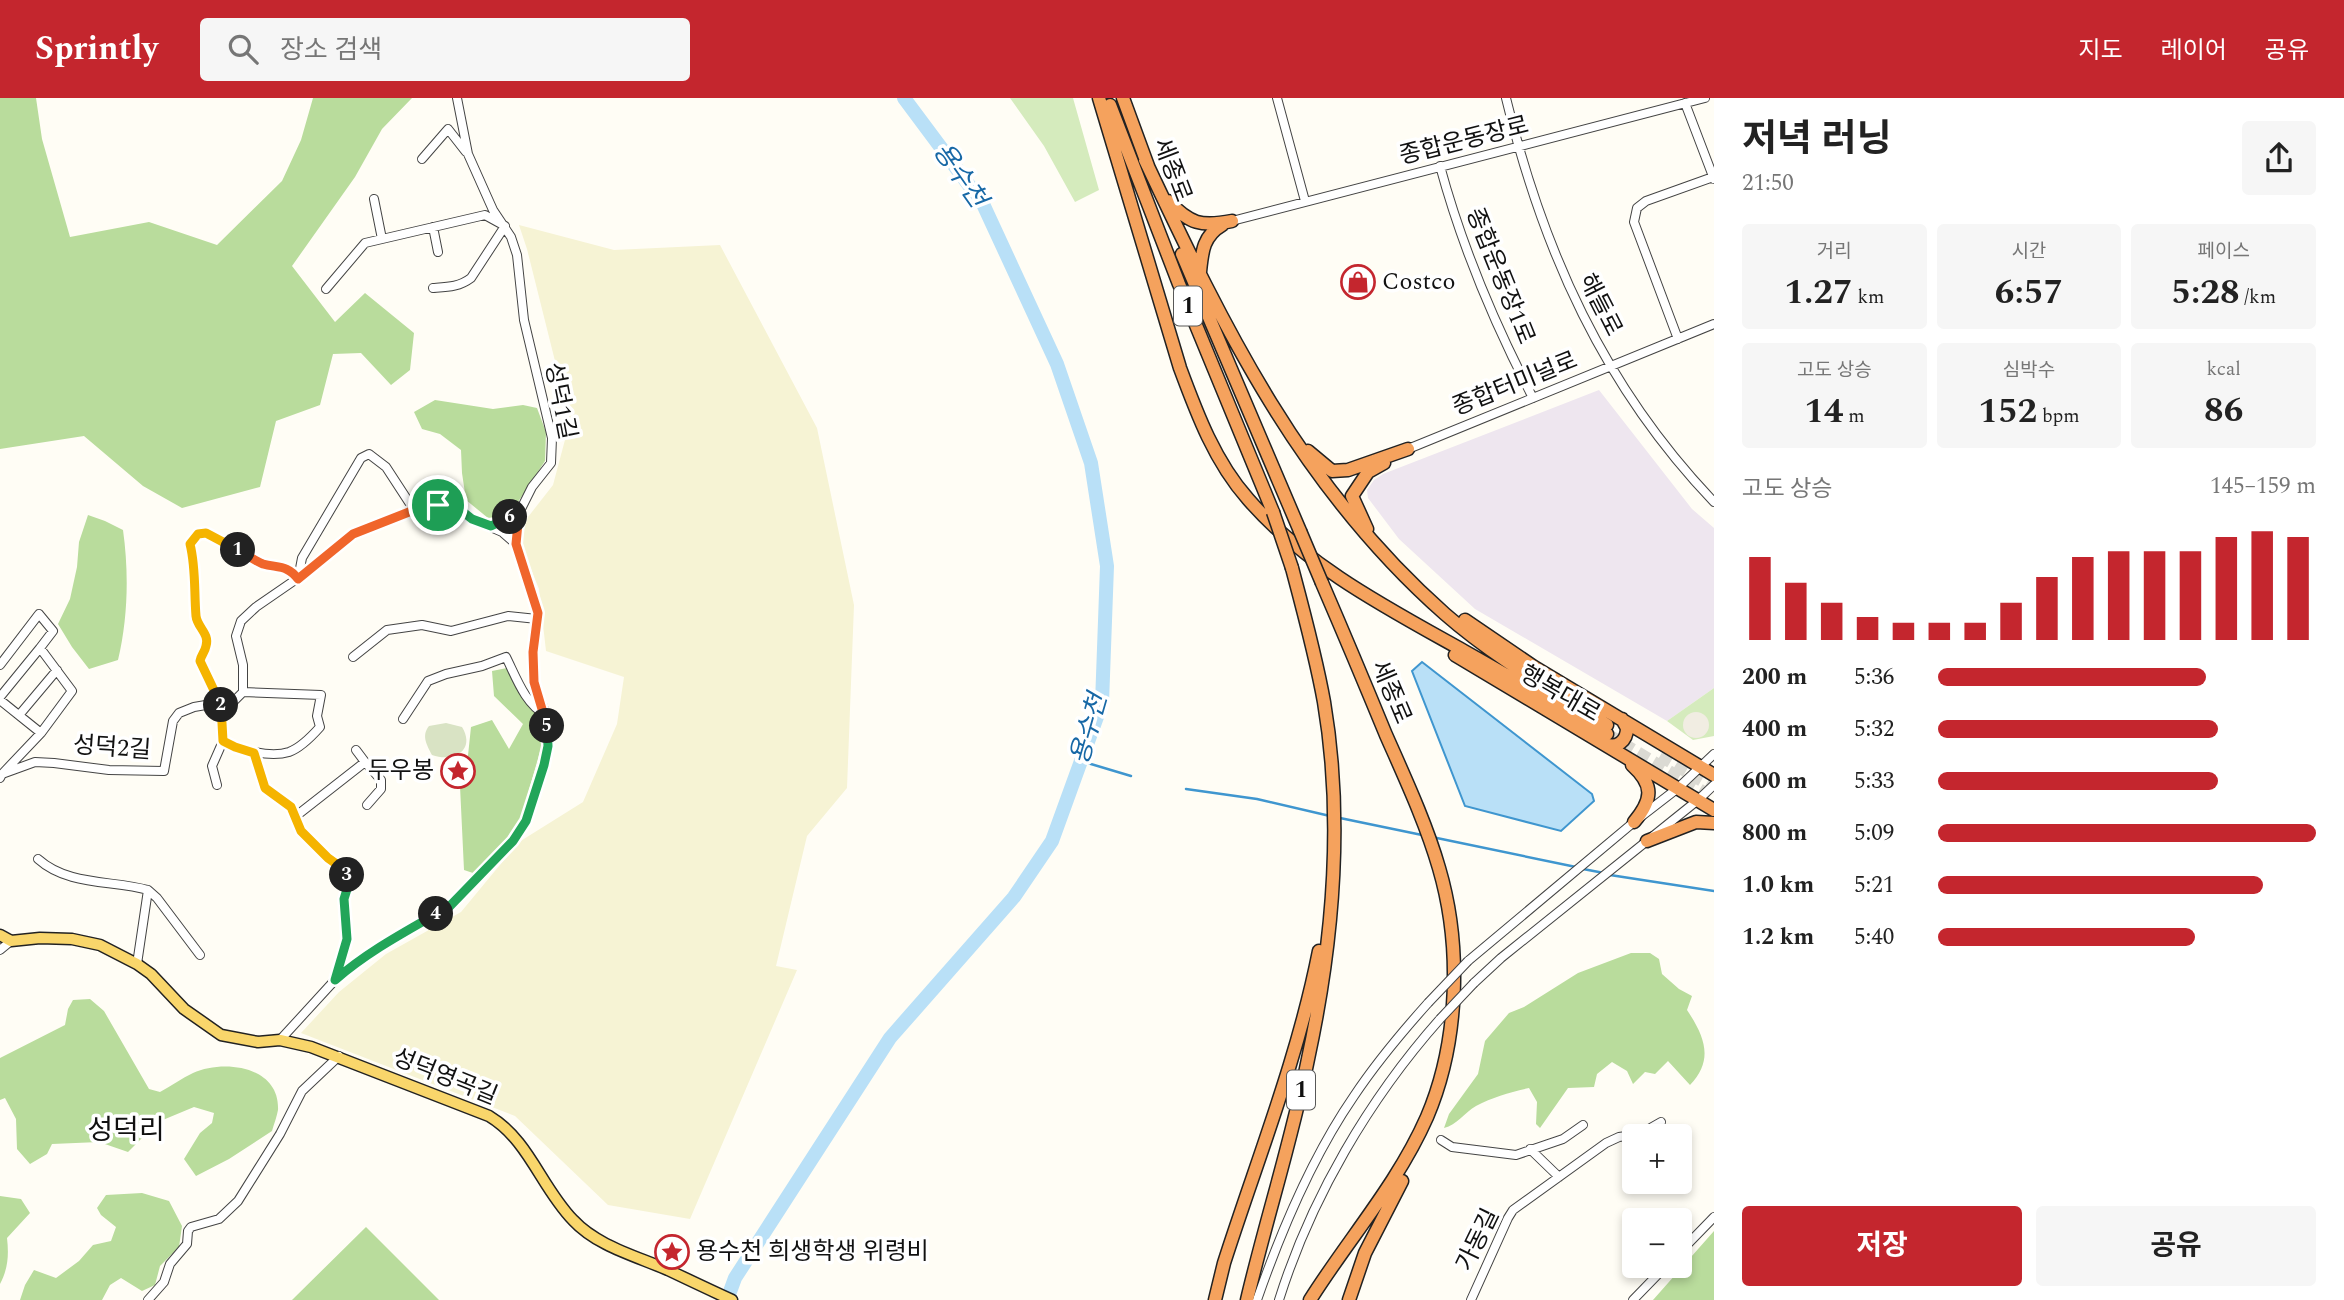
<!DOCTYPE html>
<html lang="ko">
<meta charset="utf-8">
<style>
body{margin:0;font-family:Spectral,"Noto Sans KR",serif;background:#f6f6f6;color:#222;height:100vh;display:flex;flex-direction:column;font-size:26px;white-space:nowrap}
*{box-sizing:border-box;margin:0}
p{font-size:23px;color:#767676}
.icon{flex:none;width:38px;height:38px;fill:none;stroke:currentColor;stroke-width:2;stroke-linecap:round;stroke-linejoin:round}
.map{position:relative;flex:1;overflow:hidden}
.details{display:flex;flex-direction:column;background:#fff;width:630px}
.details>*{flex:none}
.fabs{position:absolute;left:1622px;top:1026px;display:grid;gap:14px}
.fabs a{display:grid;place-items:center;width:70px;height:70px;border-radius:7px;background:#fff;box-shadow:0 4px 10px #0003;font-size:35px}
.pin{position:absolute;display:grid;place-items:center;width:60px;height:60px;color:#fff;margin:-30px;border:4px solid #fff;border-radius:50%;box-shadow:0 2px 7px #0007}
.km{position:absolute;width:35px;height:35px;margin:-18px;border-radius:50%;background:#222;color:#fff;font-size:19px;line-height:35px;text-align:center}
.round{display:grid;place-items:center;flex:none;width:74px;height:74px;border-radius:7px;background:#f6f6f6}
.overview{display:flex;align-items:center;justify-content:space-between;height:119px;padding:0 28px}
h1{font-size:38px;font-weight:700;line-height:52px}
.metrics{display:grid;grid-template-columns:repeat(3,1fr);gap:10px;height:119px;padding:7px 28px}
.metrics div{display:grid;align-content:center;border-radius:7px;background:#f6f6f6;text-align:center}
.metrics b{font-size:35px;font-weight:700}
.metrics small{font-size:19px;font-weight:400}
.metrics p{font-size:19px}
.chart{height:196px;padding:14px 28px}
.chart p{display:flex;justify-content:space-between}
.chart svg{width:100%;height:126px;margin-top:7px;stroke:#c4262e;stroke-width:6}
.button{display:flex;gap:14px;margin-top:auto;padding:14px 28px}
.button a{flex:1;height:80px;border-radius:7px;background:#c4262e;color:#fff;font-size:28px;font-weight:700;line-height:80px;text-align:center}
.button a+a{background:#f6f6f6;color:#222}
ul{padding:0 28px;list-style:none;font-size:23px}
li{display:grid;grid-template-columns:112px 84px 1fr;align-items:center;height:52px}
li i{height:18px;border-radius:9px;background:#c4262e}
header{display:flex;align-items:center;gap:42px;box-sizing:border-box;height:98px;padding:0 35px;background:#c4262e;color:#fff}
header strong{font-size:33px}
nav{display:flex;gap:38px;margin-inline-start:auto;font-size:24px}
.search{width:490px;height:63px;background:#f6f6f6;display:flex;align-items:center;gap:18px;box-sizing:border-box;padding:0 24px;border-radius:7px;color:#767676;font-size:26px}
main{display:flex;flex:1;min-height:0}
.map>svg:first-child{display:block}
</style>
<header>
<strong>Sprintly</strong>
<div class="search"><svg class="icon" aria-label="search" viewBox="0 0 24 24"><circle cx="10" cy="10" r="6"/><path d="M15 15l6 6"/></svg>장소 검색</div>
<nav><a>지도</a><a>레이어</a><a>공유</a></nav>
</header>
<main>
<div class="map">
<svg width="1714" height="1202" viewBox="0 0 1714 1202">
<rect width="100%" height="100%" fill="#fffdf5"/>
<path fill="#eee6ef" d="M 1599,292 L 1692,411 L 1714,430 L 1714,590 L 1667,623 L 1475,511 L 1399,441 L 1368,400 L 1367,392 L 1374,382 L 1383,376 Z"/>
<path fill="#f6f3d4" d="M 519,127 L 614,152 L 720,147 L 817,330 L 854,507 L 847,690 L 807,738 L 776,868 L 797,872 L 690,1121 L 608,1107 L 515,1018 L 301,935 L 339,894 L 386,856 L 461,814 L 519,744 L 583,704 L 617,626 L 624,579 L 546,553 L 539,491 L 520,444 L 528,419 L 553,387 L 570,323 L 527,151 Z"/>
<path fill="#d5ebbd" d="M 1010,0 L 1073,0 L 1099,92 L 1075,104 L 1044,48 Z
M 1714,590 L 1714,638 L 1693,642 L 1667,623 Z"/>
<path fill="#b9dc9c" d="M 0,0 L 36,0 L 42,41 L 70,139 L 149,124 L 217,147 L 282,83 L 301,42 L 313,0 L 412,0 L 382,31 L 355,79 L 292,168 L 335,224 L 365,195 L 414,235 L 410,272 L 391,287 L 361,255 L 333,256 L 320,307 L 276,323 L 260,389 L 182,410 L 143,388 L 84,338 L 0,351 Z
M 435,302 L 493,311 L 523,307 L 537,310 L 546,334 L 545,363 L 516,407 L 502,418 L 488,420 L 466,402 L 462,375 L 461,352 L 440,336 L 422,331 L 414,314 Z
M 88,417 L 105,423 L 123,432 C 129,475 128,520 118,562 L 89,571 L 72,549 L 58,526 L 70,501 L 77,469 L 79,444 Z
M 507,570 L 518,589 L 541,617 L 543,643 L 521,720 L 505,743 L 473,775 L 464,772 L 460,688 L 467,667 L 471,629 L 492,622 L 509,651 L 523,626 L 494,598 L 492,573 Z
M 1631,855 L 1650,855 L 1659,861 L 1662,876 L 1679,891 L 1692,898 L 1687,912 C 1705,939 1714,962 1690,987 L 1668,963 L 1655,976 L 1645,974 L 1633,986 L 1627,973 L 1612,964 L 1597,976 L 1594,989 L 1568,990 L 1540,1030 L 1536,1026 L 1537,1004 L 1529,990 C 1510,994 1493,999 1476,1008 C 1464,1015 1457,1027 1444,1030 L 1449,1016 L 1478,976 L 1485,943 L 1509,915 L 1524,909 L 1578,875 Z
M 90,901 L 104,913 L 149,991 L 160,994 C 171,988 182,980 193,975 C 224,961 280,968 278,1012 C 277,1018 274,1026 272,1033 L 229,1061 L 196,1078 L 184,1061 L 200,1035 L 212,1025 L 214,1015 L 194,1009 L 158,1024 L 128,1054 L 99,1044 L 52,1046 L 47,1056 L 30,1066 L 17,1051 L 16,1021 L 5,1000 L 0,1002 L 0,960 L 65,927 L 68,911 L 73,902 Z
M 142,1095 L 169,1103 L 182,1128 L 179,1149 L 160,1168 L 155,1187 L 142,1193 L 121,1180 L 110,1187 L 102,1202 L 20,1202 L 25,1187 L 34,1172 L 56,1180 L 79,1163 L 93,1147 L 111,1143 L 116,1129 L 101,1117 L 97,1110 L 106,1097 Z
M 0,1098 L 21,1101 L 30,1115 L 7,1140 C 9,1157 8,1171 0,1186 Z
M 366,1129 L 439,1202 L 292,1202 Z
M 1714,1133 L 1714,1202 L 1653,1202 Z"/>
<path fill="#d9e3c4" d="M 446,625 L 462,629 C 476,652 454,665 432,657 C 427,647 421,638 429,628 Z"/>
<path fill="#f1ede2" d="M1683 627a13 13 0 1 1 26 0a13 13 0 1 1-26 0Z"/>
<path fill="#b9e0f7" stroke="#3f96cf" stroke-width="2" d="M 1422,564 L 1592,696 L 1594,703 L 1561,733 L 1465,708 L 1412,573 Z"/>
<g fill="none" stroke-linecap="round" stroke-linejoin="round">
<path stroke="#3f96cf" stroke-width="2.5" d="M 1081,663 L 1131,678
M 1186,691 L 1257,701 L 1330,718
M 1340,720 L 1422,737
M 1432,739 L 1576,769
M 1583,771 L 1604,775
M 1610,777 L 1714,793"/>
<path stroke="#b9e0f7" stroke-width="14" d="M 727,1202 L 735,1180 L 890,940 L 1014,799 L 1052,743 L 1102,605 L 1107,468 L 1091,365 L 1057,266 L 983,106 L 904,0"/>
<path stroke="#dbdad3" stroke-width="12" stroke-dasharray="12 6" stroke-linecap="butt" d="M 1607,636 L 1714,700
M 1660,658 L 1714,690"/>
<g stroke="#444" stroke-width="10">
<path id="minor" d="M 1277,0 L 1305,103
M 1506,0 C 1543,153 1604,289 1714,404
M 1685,5 L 1714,81
M 422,61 L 448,31 L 466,54
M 1440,68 C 1462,149 1494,225 1533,300
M 374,101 L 382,141
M 1232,123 L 1705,0
M 433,129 L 438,154
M 326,191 L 365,145 L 485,117 L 505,128 L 471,180 C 459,189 448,189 433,190
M 1678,241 L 1634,124 L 1637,110 L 1646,103 L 1713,79
M 1408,351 L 1714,226
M 491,427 L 519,415
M 298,481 L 302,460 L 361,360 L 369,356 L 386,369 L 414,412
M 353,559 L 387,532 L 422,527 L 451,533 L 508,518 L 537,521
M 0,567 L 39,516 L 53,533 L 40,550 L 72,593 L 41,635 L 3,675
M 243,594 L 321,597 L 317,618 L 320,629 C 312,638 300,650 289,654 C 270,660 240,652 223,643 L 221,604 L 200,563 L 206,548 L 206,537 L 196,521 L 194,460 L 190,446 L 198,436 L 206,435 C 224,445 241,455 260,464 C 273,470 288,467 298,481
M 0,599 L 40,550
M 0,602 L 41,635
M 20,616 L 57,572
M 403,621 L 428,583 L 446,576 L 482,568 L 506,559 C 516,579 525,606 546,617
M 255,655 L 265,690 L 291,709 L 301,733 L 328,760 L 342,770 L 348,778 L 344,801 L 347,841 L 336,879
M 365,664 L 381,682 L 381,691 L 367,707
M 0,680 L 2,676 L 35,664 L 54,665 L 109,672 L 164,673 L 173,623 L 179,615 L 194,609 L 235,602 L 243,594 L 243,567 L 236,538 L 241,523 L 256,509 L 314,469 L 353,436 L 414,412 L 453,406 L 472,421 L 502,434 L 516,446
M 217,687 L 212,668 L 223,643
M 296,718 L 365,664 L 356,652
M 38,761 C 68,788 112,782 148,792 L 137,866
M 148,792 L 157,800 L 200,857
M 0,852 L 11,843
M 1468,863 L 1634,724 L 1678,690 L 1714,656
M 1474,885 L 1501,860 L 1698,702 L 1714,687
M 280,942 L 335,882 L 352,867 L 393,840 L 449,809 L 513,743 L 526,723 L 548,648 L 546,617 L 534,584 L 533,554 L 538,515 L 516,446 L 519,415 L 532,389 L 551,365 L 552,340 L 524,222 L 517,157 L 511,139 L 493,112 L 468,56 L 457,0
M 1441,1042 L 1452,1049 L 1516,1057 L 1563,1041 L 1583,1027
M 1530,1051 L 1559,1079
M 1680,1154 L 1714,1119
M 148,1202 L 164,1184 L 170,1166 L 187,1146 L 188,1133 L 191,1129 L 219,1121 L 238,1103 L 280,1036 L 302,993 L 339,958
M 1257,1202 C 1281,1133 1312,1059 1354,998 C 1376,965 1402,934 1428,905
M 1279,1202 C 1311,1100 1369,1001 1440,921
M 1471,1202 L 1508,1120 L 1513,1112 L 1606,1045 L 1619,1039 L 1640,1036 L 1661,1024
M 1633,1202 L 1667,1167"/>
</g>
<g stroke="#222" stroke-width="13">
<path id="major" d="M 0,837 L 11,843 L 40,840 L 72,841 L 100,847 L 137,866 L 151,876 L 184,911 L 221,937 L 258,944 L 280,942 L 311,949 L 489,1018 C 529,1042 541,1089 573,1122 C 597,1148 636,1158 668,1172 C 689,1182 710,1192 732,1202"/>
</g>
<g stroke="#222" stroke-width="15">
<path id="highway" d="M 1099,0 L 1180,270 C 1197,316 1215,364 1248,401 C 1307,469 1387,510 1464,553 C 1512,580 1559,608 1607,636
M 1123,0 L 1148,68
M 1110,7 L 1179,186 L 1273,414
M 1145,62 C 1225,232 1301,389 1445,516 C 1494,559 1552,592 1607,627
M 1168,103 C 1190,126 1201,129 1232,123
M 1182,156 L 1300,433
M 1200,174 C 1202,154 1203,138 1222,127
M 1308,353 L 1332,373 L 1348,372 L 1408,351
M 1367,431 L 1352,398 L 1368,374 L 1384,365
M 1465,522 L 1534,569 L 1714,677
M 1455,557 L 1714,712
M 1605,646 C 1617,651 1627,643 1627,630 L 1622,621
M 1632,667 C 1654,687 1653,701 1634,724
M 1647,743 L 1696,724 L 1714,725
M 1215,1202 L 1224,1165 C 1257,1062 1298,960 1319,853
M 1247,1202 C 1266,1121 1292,1042 1308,961 C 1333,845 1344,722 1324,604 C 1316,559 1304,515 1292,470
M 1310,1202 C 1349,1140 1397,1087 1427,1019 C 1459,944 1462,848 1439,770 C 1426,725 1405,680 1386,637 C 1365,586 1344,536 1322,485
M 1349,1202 L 1365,1155 L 1402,1083"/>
</g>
<use href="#minor" stroke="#fff" stroke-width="8"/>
<use href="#major" stroke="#f9d66b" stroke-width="10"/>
<use href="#highway" stroke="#f5a25d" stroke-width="12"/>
<g stroke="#444" stroke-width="10" stroke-linecap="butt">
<path id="minor-bridge" d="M 1428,905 L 1468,863
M 1440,921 L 1474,885"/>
</g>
<g stroke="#222" stroke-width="15" stroke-linecap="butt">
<path id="highway-bridge" d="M 1273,414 L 1292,470
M 1300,433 L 1322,485"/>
</g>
<use href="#minor-bridge" stroke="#fff" stroke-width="8"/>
<use href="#highway-bridge" stroke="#f5a25d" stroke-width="12"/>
</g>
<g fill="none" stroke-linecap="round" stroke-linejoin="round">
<g stroke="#fff" stroke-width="14">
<path id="split-1" d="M 238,452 C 246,456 255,463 263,466 C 278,470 288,467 298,481 L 353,436 L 414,412 L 438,407"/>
</g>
<g stroke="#fff" stroke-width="14">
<path id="split-2" d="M 221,607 L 200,563 C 201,557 205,554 206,548 C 210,536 197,529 196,518 C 194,494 196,470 190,446 L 198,436 L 206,435 L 238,452"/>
</g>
<g stroke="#fff" stroke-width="14">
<path id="split-3" d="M 221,607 L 223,643 L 235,649 L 254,655 L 265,690 L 291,709 L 301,733 L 328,760 L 342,770 L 347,777"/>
</g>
<g stroke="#fff" stroke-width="14">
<path id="split-4" d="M 347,777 L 348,788 L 344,801 L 347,841 L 335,882 C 366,855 401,836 436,816"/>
</g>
<g stroke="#fff" stroke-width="14">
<path id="split-5" d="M 436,816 L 449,809 L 513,743 L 526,723 L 544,667 L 548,648 L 547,628"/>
</g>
<g stroke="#fff" stroke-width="14">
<path id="split-6" d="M 510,419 L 519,415 L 516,446 L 538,515 L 533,554 L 534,584 L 547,628"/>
</g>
<g stroke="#fff" stroke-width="14">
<path id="split-7" d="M 438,407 L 453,406 L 472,421 L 491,428 L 510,419"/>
</g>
<use href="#split-1" stroke="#f0652b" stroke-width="9"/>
<use href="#split-2" stroke="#f5b400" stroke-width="9"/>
<use href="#split-3" stroke="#f5b400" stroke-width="9"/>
<use href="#split-4" stroke="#22a559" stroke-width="9"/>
<use href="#split-5" stroke="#22a559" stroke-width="9"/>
<use href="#split-6" stroke="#f0652b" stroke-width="9"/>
<use href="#split-7" stroke="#22a559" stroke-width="9"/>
</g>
<defs>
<g id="shop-ring" transform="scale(1.75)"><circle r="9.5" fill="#fff" stroke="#c4262e" stroke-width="1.5"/><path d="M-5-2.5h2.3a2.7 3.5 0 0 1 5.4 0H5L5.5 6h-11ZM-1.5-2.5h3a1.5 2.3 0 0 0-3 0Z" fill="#c4262e"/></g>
<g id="sight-ring" transform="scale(1.75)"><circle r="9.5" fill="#fff" stroke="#c4262e" stroke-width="1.5"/><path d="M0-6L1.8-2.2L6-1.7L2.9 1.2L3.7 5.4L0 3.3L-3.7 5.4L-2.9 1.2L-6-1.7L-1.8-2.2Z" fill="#c4262e"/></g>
</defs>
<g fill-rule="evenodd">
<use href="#shop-ring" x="1358" y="184"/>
<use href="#sight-ring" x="458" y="673"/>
<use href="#sight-ring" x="672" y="1154"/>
</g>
<g text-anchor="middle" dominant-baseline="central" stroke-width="7" stroke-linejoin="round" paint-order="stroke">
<g fill="#fff" stroke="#585858" stroke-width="2">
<rect x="1174" y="188.5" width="28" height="39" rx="5"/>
<rect x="1287" y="972.5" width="28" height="39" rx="5"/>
</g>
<g font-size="23" font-weight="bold" fill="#111">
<text x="1188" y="208">1</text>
<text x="1301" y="992">1</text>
</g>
<g font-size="24" fill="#111" stroke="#fff">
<text transform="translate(1464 43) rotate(-14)">종합운동장로</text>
<text transform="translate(1172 72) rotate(69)">세종로</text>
<text transform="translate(1500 178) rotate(68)">종합운동장1로</text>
<text transform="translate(1600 207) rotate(63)">해들로</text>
<text transform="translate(1515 286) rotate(-22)">종합터미널로</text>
<text transform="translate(560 303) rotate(79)">성덕1길</text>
<text transform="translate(1391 594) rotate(67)">세종로</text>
<text transform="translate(1560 596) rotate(30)">행복대로</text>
<text transform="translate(112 650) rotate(4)">성덕2길</text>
<text transform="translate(445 979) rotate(22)">성덕영곡길</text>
<text transform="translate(1478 1142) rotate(-64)">가동길</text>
</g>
<g font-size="24" fill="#111" stroke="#fff" text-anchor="start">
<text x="1382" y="184">Costco</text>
<text x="434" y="673" text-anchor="end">두우봉</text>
<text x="696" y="1154">용수천 희생학생 위령비</text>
</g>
<g font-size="26" font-style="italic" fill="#1768a6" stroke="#fff">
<text transform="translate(960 77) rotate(55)">용수천</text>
<text transform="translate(1089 631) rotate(-74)">용수천</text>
</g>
<g font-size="28" fill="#111" stroke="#fff">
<text x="126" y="1032">성덕리</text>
</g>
</g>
</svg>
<div class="fabs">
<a>+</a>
<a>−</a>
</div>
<div class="pin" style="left:438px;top:407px;background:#1e9e55"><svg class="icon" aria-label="arrive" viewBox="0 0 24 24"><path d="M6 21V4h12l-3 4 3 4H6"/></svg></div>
<b class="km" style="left:238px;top:452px">1</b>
<b class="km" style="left:221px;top:607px">2</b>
<b class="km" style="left:347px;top:777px">3</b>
<b class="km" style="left:436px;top:816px">4</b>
<b class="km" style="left:547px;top:628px">5</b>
<b class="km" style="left:510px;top:419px">6</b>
</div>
<section class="details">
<div class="overview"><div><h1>저녁 러닝</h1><p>21:50</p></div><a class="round"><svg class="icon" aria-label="share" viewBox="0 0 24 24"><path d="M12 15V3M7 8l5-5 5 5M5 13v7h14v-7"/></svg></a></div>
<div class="metrics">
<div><p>거리</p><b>1.27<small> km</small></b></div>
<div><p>시간</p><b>6:57</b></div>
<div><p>페이스</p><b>5:28<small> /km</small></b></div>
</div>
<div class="metrics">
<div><p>고도 상승</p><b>14<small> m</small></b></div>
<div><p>심박수</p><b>152<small> bpm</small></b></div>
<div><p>kcal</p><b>86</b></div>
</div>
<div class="chart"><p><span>고도 상승</span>145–159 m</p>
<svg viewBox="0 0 160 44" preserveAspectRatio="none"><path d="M5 44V15M15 44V24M25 44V31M35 44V36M45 44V38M55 44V38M65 44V38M75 44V31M85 44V22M95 44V15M105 44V13M115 44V13M125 44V13M135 44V8M145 44V6M155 44V8"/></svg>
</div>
<ul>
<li><b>200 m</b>5:36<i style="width:71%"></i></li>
<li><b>400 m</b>5:32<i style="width:74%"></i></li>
<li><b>600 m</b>5:33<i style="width:74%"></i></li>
<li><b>800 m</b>5:09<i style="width:100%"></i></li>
<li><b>1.0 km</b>5:21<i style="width:86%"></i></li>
<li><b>1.2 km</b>5:40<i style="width:68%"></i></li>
</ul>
<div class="button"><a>저장</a><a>공유</a></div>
</section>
</main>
